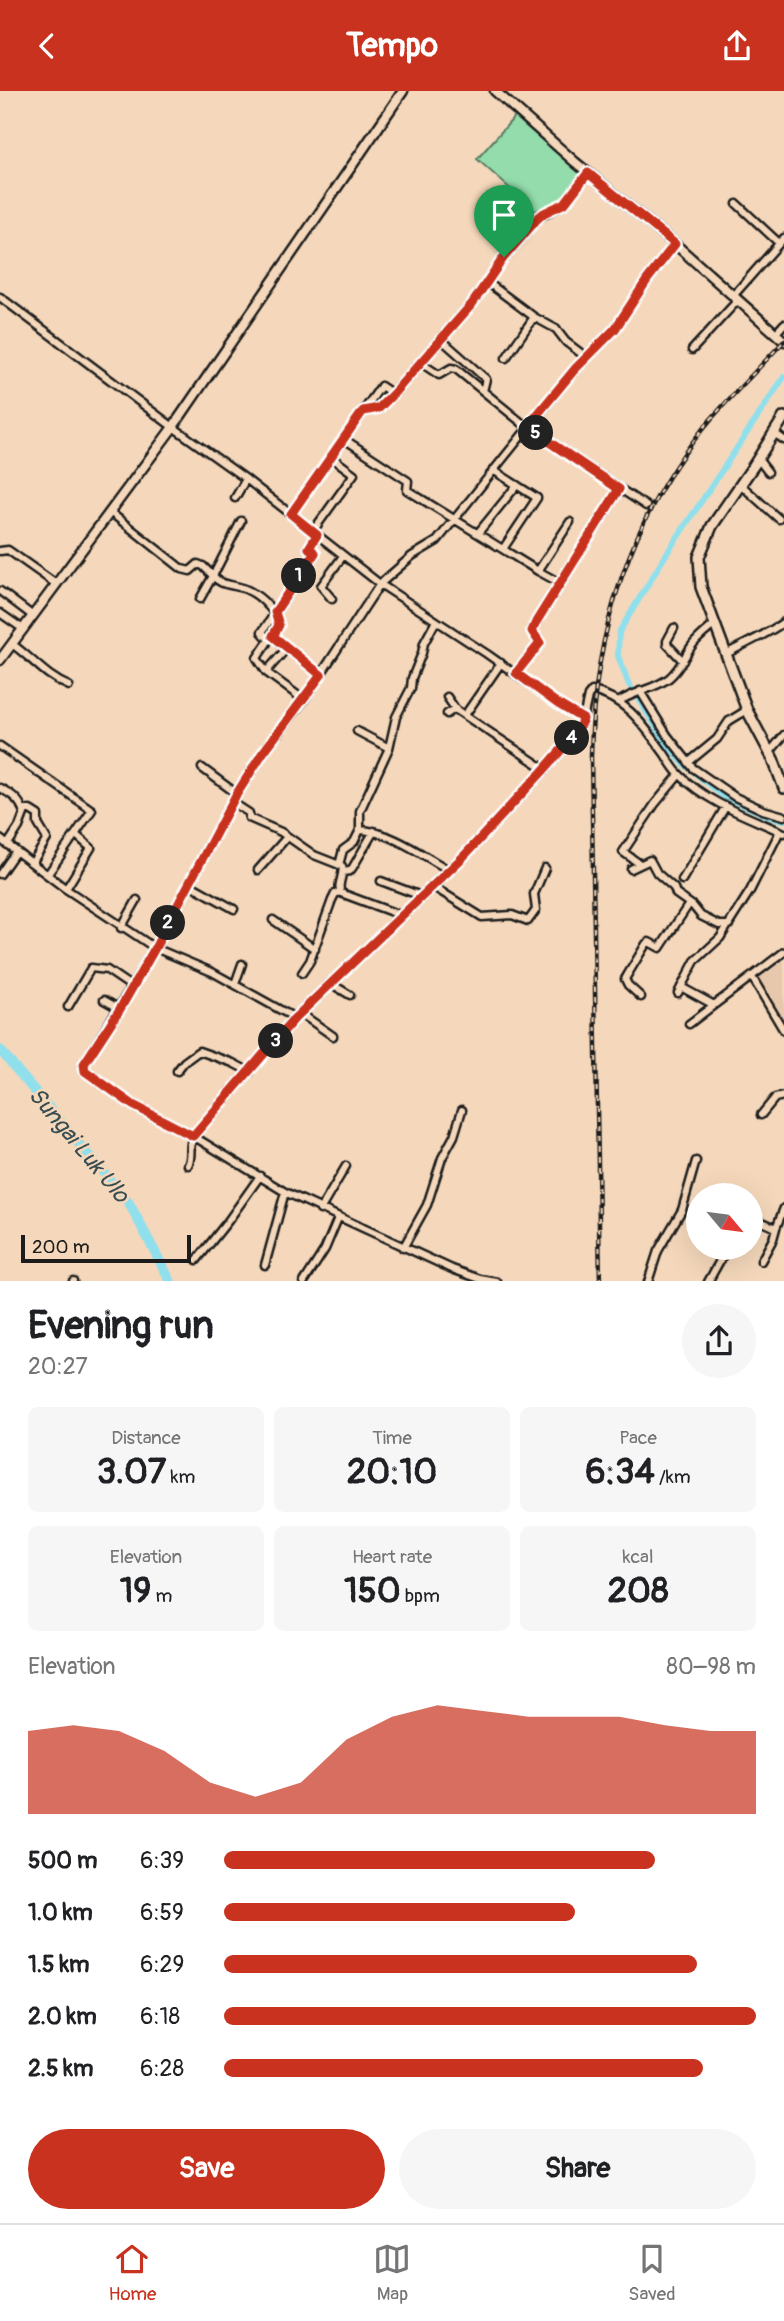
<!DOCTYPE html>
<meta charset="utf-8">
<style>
body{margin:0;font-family:Pangolin,sans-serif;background:#f6f6f6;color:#202124;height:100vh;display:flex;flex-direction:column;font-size:26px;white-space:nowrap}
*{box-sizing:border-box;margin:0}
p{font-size:23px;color:#757577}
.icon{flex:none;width:38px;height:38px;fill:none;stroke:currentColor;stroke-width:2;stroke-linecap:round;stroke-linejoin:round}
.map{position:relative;height:1190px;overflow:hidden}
.details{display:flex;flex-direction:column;background:#fff;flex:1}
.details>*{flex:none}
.needle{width:46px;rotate:119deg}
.tools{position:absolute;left:686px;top:1092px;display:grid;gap:14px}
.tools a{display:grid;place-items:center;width:77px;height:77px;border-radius:50%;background:#fff;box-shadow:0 7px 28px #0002;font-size:35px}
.scale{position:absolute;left:21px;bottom:18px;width:170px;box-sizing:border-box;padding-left:7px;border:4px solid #1c1c1c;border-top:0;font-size:19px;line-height:24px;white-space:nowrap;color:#1c1c1c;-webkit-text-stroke:5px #f5d8bb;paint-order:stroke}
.pin{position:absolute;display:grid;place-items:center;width:60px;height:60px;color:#fff;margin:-72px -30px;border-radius:50% 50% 50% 0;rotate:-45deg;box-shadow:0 0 7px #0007}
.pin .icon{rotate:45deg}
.km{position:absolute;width:35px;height:35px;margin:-18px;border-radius:50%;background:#222;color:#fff;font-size:19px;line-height:35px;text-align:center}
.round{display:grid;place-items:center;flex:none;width:74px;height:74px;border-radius:37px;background:#f6f6f6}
.head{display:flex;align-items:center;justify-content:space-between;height:119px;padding:0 28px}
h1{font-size:38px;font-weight:800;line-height:52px}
.figures{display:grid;grid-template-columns:repeat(3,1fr);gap:10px;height:119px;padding:7px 28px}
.figures div{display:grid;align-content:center;border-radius:10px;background:#f6f6f6;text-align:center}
.figures b{font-size:35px;font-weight:800}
.figures small{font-size:19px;font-weight:400}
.figures p{font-size:19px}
.chart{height:196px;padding:14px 28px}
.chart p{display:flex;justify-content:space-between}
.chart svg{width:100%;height:126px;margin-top:7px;fill:#c8321e;opacity:.7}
.action{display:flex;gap:14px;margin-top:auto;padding:14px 28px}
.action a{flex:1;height:80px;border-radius:42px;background:#c8321e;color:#fff;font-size:28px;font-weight:800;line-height:80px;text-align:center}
.action a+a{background:#f6f6f6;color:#202124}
ul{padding:0 28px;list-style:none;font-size:23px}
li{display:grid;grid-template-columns:112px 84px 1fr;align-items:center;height:52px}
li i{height:18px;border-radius:9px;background:#c8321e}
header{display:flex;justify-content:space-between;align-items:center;height:91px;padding:0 28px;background:#c8321e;color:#fff;font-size:32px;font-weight:800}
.tab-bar{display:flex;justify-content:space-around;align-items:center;height:98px;border-top:2px solid #e0e0e0;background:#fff;font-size:19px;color:#757577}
.tab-bar a{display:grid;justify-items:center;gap:4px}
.tab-bar .current{color:#c8321e}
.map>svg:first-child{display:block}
</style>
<header><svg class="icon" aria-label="back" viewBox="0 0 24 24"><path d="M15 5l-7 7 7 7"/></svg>Tempo<svg class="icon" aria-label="share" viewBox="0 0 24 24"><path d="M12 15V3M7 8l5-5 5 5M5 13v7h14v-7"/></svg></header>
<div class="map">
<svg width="784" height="1191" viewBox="0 0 784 1191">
<rect width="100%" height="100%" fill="#f5d8bb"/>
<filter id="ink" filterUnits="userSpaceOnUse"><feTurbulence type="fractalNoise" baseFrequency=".0143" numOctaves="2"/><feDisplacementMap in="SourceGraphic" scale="14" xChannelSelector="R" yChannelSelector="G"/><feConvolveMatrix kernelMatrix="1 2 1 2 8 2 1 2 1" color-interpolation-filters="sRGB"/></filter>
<g filter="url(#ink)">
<path fill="#e8c8ac" d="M 784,864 L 784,941 L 750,890 Z"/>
<path fill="#94dcab" stroke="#587c64" stroke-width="2" d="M 517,23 L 582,81 L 558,112 L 535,120 L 477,68 Z"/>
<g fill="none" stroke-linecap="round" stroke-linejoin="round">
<path stroke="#90dfed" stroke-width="6" d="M 784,286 L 667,462 L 619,541 L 618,565 L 629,594 L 667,653 L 684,673 L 723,705 L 770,726 L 784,729"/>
<path stroke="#90dfed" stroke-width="10" d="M 0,959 L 129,1112 L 171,1191"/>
<g stroke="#1c1c1c" stroke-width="11">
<path id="minor" d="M 737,113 L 779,152
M 487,191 L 534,226 L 556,238 L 566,251 L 586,266
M 733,205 L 784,147
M 0,206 L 173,336 L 246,388 L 380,493 L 487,563 L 558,613 L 583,628
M 776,242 L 784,233
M 442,249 L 486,288 L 483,300
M 692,259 L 738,209
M 506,267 L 534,226
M 421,272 L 439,284 L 451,277 L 456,278 L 527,336 L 646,415
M 363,319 L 379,317 L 393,303 L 472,213 L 504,166 L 537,128 L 565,112 L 588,82
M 774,342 L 784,349
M 344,348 L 408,390 L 407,399 L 538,480
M 758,368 L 768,381
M 493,379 L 537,407 L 503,458
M 741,394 L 779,428
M 235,407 L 246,388
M 110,421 L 182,478 L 190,480 L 198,473 L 203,475 L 213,485 L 200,508
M 291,423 L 381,295 L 393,303
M 241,430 L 213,485 C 221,494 228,493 239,496 C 256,500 275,518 279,534 L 273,546 L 321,584
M 313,440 L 354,383 L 331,366
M 478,442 L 517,394
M 0,460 L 8,459 L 56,493
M 560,492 L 538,480 L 570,431
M 0,500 L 33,525
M 332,508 L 321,495 L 343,465
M 0,522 L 23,538
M 674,537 L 667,550 L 667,553 L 683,570
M 12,553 C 32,567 46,586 69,595
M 287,557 L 266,581 L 304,609
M 726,563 C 746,552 766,544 784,531
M 266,581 L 257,567 L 269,549 L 262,541 L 314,465 L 314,462 L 309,457 L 317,444
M 516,582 L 540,552 L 532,540 L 536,531 L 619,399
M 640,600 L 667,644 L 693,677 L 735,706 L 763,719 L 784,725
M 447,606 L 456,619
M 620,610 C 635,600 655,598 669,587 C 680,578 684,566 691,556 C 697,547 707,540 715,533
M 447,623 L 454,618 L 458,620 L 545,678
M 465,624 L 501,572
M 357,640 L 389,657 L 360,720 L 360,739
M 0,655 L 92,719 L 48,783
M 389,657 L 396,626 L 411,597 L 412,587 L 422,562 L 424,552 L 436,530
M 770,661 L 784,644
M 689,671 L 717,648 L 729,630 L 747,619
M 202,677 L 237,703
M 0,697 C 11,703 19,708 23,719 L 30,719 L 38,724 L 38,733 L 47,748 L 32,772
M 232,711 L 249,722 L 249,727 L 281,741 L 314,764 L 342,775 C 345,784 336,793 341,802 L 400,824
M 0,748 L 66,798 L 155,857 L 212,881 L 295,927
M 8,753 L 19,736 L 25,720
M 640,773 L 623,761 L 655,713 L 679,684
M 339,774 L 343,759 L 354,751 L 360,739 C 390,740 422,764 449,779
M 631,778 L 650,769 L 657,782 L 674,797 L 676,803 L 693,815 L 701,825 L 719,834 L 729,834
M 258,779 L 287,746
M 343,781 L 350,780 L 353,776 L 374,740
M 0,783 L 16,760
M 682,789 L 726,715
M 381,790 L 421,805
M 189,793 L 234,818
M 432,795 L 482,826 L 512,824 L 528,830 L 536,819 L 534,803 L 545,777
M 66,798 L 91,757 L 76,744
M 273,829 L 315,858
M 121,837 L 137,809
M 302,882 L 310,870 L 332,809 L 335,803 L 339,801
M 752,886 L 784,940
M 330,892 L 350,904
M 235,893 L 242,873
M 681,896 L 714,914
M 678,902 L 695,870 L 720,847 L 750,800 L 780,740
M 641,906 L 628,894 L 625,888 L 646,853 L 649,851 L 660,857 L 689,813
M 104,909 L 120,918
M 68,916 L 91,877 L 107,879 L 132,896
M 300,922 L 333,945
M 689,933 L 784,861
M 177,980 L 184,971 L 199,960 L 233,972 L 250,981
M 761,1024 L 775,1007 L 784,1005
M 188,1074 C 193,1065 188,1055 193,1045 L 295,927 L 463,766 L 543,681 L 577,641 L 583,628 L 588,605 L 592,600 C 626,607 644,635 664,662 C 669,669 673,678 680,684 C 707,712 749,726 784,742
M 320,1119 L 346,1075
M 751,1126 L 776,1137 L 784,1117
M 403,1157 L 427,1114 L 442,1067 L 454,1045 L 462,1019
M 197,1169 L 228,1130 L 260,1085
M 761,1170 L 773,1148 L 776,1137
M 265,1174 L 285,1101
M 73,1191 L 73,1190
M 304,1191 L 325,1158 L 338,1127
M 497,1191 L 480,1188 L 452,1178 L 285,1101 L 193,1045 L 133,1014 L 85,980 L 84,973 L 155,857 L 236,704 L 262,663 L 304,609 L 380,493 L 412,465 L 437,450 L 575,278 L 615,238 L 647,189 L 675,153
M 648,1191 L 658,1160 L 682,1119 L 696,1070
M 708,1191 L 727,1157"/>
</g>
<g stroke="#1c1c1c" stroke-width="13">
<path id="tertiary" d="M 495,0 L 575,71 L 675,153 L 784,250
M 0,569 L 173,336 L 403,0"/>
</g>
<g stroke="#1c1c1c" stroke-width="14">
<path id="secondary" d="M 784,326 L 754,374 L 712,435 L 699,466 L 701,496 L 747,619 L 773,668 L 784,697"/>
</g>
<use href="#minor" stroke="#f5d8bb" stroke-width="6"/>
<use href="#tertiary" stroke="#f5d8bb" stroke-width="8"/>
<use href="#secondary" stroke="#f5d8bb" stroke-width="9"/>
<g stroke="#1c1c1c" stroke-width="4.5">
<path id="rail" d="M 600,1191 L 591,666 C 593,543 631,421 712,327 C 735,301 760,276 784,250"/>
</g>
<use href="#rail" stroke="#f5d8bb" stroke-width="2" stroke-dasharray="5" stroke-linecap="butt"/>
</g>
</g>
<g fill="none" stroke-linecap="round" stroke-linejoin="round" filter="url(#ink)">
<g stroke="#fff" stroke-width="14">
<path id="route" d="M 588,82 L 675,153 L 647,189 L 615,238 L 575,278 L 527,336 L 619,398 L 536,531 L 532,540 L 540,552 L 516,582 L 558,613 L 583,628 L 576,642 L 542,681 L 463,766 L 295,927 L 193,1045 L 133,1014 L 85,980 L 84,973 L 120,918 L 155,857 L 236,704 L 262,663 L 321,584 L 273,545 L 279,534 L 275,521 L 315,462 L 309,457 L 317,444 L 291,423 L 363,320 L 379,317 L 393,303 L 472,213 L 504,166 L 537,128 L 544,122 L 565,112 Z"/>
</g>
<use href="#route" stroke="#c8321e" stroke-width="9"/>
</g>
<g text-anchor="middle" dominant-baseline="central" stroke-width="5" stroke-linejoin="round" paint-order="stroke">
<g font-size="23" font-style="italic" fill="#394d50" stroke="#f5d8bb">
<text transform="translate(79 1054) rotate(50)">Sungai Luk Ulo</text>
</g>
</g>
</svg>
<div class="tools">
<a><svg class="needle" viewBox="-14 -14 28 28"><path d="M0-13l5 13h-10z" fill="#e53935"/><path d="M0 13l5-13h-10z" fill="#757577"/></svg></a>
</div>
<div class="scale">200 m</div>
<div class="pin" style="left:504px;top:166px;background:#1e9e55"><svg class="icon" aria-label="arrive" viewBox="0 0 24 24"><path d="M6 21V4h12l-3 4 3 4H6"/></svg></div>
<b class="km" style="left:299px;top:485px">1</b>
<b class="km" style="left:168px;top:832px">2</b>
<b class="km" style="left:276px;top:950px">3</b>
<b class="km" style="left:572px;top:647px">4</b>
<b class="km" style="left:536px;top:342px">5</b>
</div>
<section class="details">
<div class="head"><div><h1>Evening run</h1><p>20:27</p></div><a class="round"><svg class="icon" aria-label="share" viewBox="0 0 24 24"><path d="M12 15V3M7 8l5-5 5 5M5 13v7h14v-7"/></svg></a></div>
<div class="figures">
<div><p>Distance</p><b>3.07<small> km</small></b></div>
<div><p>Time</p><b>20:10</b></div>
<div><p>Pace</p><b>6:34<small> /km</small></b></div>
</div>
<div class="figures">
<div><p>Elevation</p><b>19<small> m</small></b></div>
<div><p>Heart rate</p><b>150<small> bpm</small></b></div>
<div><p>kcal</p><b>208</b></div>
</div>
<div class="chart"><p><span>Elevation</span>80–98 m</p>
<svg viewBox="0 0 160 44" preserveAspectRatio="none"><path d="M0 44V15L10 13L20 15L30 22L40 33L50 38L60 33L70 18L80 10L90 6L100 8L110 10L120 10L130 10L140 13L150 15L160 15V44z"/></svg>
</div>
<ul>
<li><b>500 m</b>6:39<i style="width:81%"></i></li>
<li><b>1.0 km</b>6:59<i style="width:66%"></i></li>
<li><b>1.5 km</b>6:29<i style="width:89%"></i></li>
<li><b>2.0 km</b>6:18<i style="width:100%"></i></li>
<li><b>2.5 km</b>6:28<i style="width:90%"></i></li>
</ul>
<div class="action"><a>Save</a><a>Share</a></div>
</section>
<nav class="tab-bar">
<a class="current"><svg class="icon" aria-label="home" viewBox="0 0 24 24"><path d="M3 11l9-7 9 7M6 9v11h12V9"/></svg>Home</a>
<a><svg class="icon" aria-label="map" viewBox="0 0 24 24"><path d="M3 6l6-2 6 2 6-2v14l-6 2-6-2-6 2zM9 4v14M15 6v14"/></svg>Map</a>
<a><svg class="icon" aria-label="saved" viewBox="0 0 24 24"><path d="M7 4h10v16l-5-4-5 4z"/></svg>Saved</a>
</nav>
